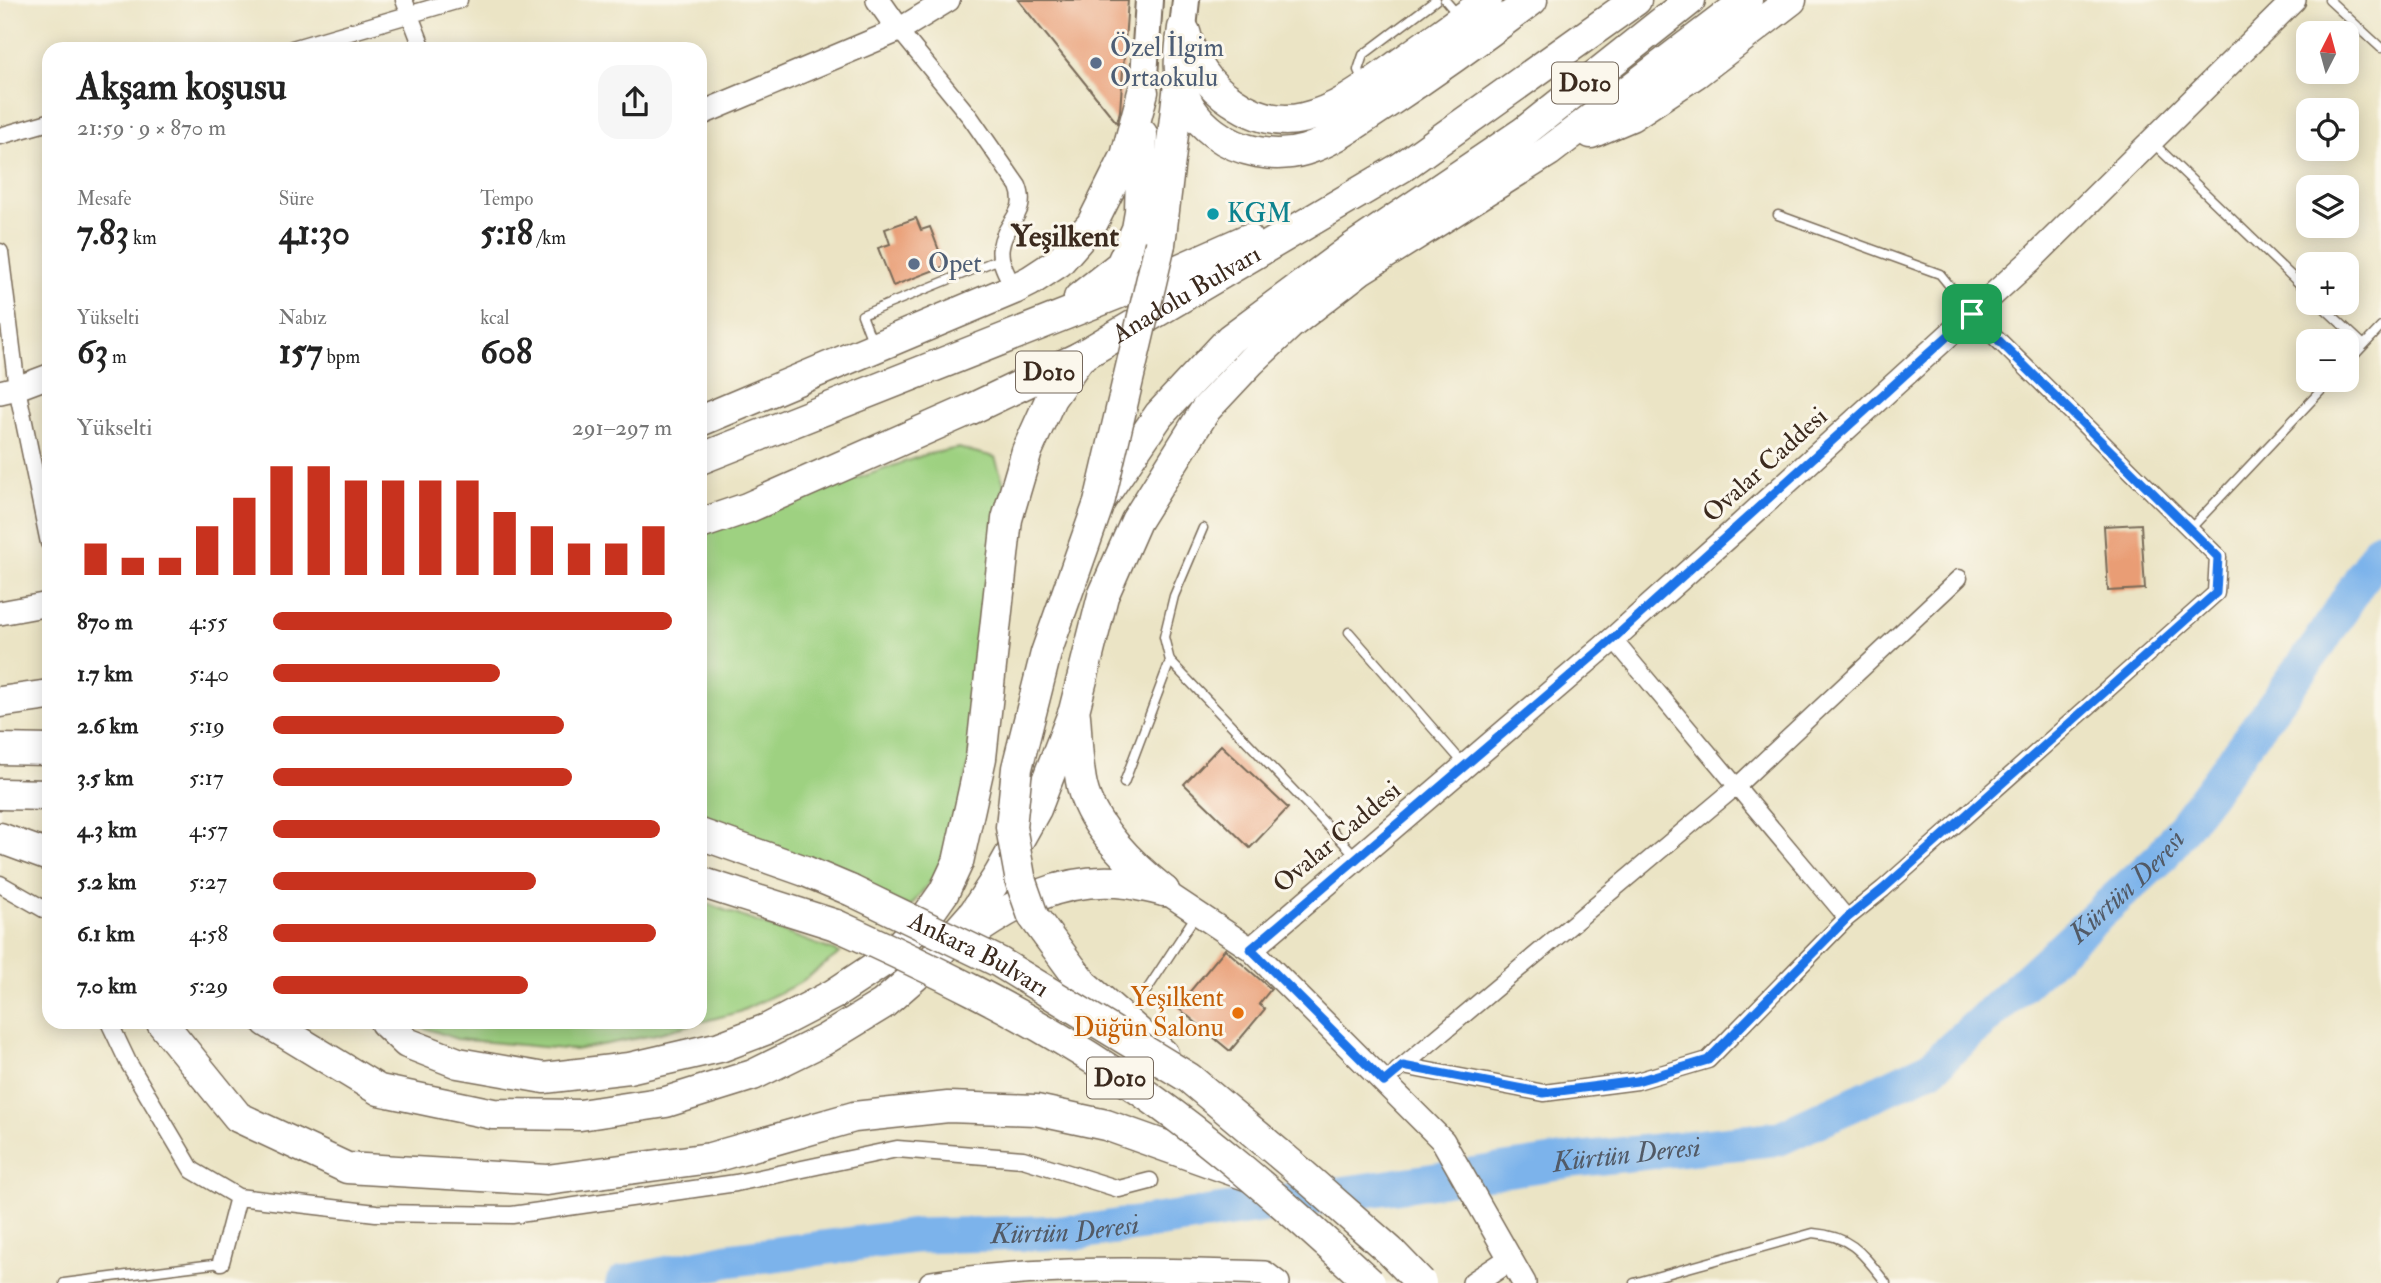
<!DOCTYPE html>
<html lang="tr">
<meta charset="utf-8">
<style>
body{margin:0;font-family:"IM FELL Double Pica",serif;background:#f6f6f6;color:#222;height:100vh;display:flex;flex-direction:column;font-size:26px;white-space:nowrap}
*{box-sizing:border-box;margin:0}
p{font-size:23px;color:#767676}
.icon{flex:none;width:38px;height:38px;fill:none;stroke:currentColor;stroke-width:2;stroke-linecap:round;stroke-linejoin:round}
.map{position:relative;flex:1;overflow:hidden}
.drawer{position:absolute;left:42px;top:42px;width:665px;height:987px;display:flex;flex-direction:column;background:#fff;border-radius:21px;box-shadow:0 4px 18px #0003}
.drawer>*{flex:none}
.needle{width:46px;rotate:6deg}
.fabs{position:absolute;left:2296px;top:21px;display:grid;gap:14px}
.fabs a{display:grid;place-items:center;width:63px;height:63px;border-radius:14px;background:#fff;box-shadow:0 4px 18px #0003;font-size:35px}
.pin{position:absolute;display:grid;place-items:center;width:60px;height:60px;color:#fff;margin:-30px;border-radius:14px;box-shadow:0 4px 10px #0006}
.round{display:grid;place-items:center;flex:none;width:74px;height:74px;border-radius:21px;background:#f6f6f6}
.overview{display:flex;align-items:center;justify-content:space-between;height:119px;padding:0 35px}
h1{font-size:38px;font-weight:700;line-height:52px}
.figures{display:grid;grid-template-columns:repeat(3,1fr);gap:10px;height:119px;padding:7px 35px}
.figures div{display:grid;align-content:center}
.figures b{font-size:35px;font-weight:700}
.figures small{font-size:19px;font-weight:400}
.figures p{font-size:19px}
.chart{height:196px;padding:14px 35px}
.chart p{display:flex;justify-content:space-between}
.chart svg{width:100%;height:126px;margin-top:7px;stroke:#c8321e;stroke-width:6}
ul{padding:0 35px;list-style:none;font-size:23px}
li{display:grid;grid-template-columns:112px 84px 1fr;align-items:center;height:52px}
li i{height:18px;border-radius:9px;background:#c8321e}
.map>svg:first-child{display:block}
</style>
<div class="map">
<svg width="2381" height="1283" viewBox="0 0 2381 1283">
<rect width="100%" height="100%" fill="#fbf7ec"/>
<filter id="ink" filterUnits="userSpaceOnUse"><feTurbulence type="fractalNoise" baseFrequency=".0143" numOctaves="2"/><feDisplacementMap in="SourceGraphic" scale="14" xChannelSelector="R" yChannelSelector="G"/><feConvolveMatrix kernelMatrix="1 2 1 2 8 2 1 2 1" color-interpolation-filters="sRGB"/></filter>
<filter id="wash" filterUnits="userSpaceOnUse"><feTurbulence type="fractalNoise" baseFrequency=".00686" numOctaves="4" result="noise"/><feDisplacementMap in="SourceGraphic" scale="28" xChannelSelector="R" yChannelSelector="G"/><feGaussianBlur stdDeviation="1.57" result="paint"/><feColorMatrix in="noise" values="0 0 0 0 0 0 0 0 0 0 0 0 0 0 0 0 0 1.4 0 .05"/><feComposite in="paint" operator="in"/></filter>
<g filter="url(#wash)">
<rect width="100%" height="100%" fill="#ebe4c5"/>
<path fill="#9ed181" stroke="#6c7e50" stroke-width="2" d="M 958,448 L 995,457 L 1004,484 L 971,752 L 951,855 L 910,907 L 700,816 L 700,534 L 924,455 Z
M 700,901 L 840,953 L 798,984 L 739,1012 L 648,1036 L 575,1050 L 457,1039 L 416,1025 L 413,1022 L 700,1022 Z"/>
<g fill="none" stroke-linecap="round" stroke-linejoin="round">
<path stroke="#7cb3eb" stroke-width="35" id="s1" d="M 623,1283 L 728,1260 L 915,1236 L 1081,1232 L 1573,1160 L 1780,1138 L 1932,1067 L 2161,857 L 2320,643 L 2381,547"/>
</g>
<g id="blocks">
<path fill="#e99d74" d="M 1018,0 L 1128,0 L 1120,111 L 1117,123 Z
M 916,218 L 921,230 L 930,227 L 945,266 L 893,286 L 878,248 L 890,244 L 885,229 Z
M 2141,524 L 2145,589 L 2108,591 L 2104,526 Z
M 1221,745 L 1288,808 L 1250,848 L 1184,784 Z
M 1225,949 L 1271,989 L 1259,1004 L 1265,1009 L 1230,1051 L 1177,1007 Z"/>
</g>
</g>
<g filter="url(#ink)">
<use href="#blocks" fill-opacity="0" stroke="#796b58" stroke-width="2"/>
<g fill="none" stroke-linecap="round" stroke-linejoin="round">
<g stroke="#796b58" stroke-width="11">
<path id="lane" d="M 1445,0 L 1458,15
M 2329,0 L 2381,48
M 1363,81 L 1358,70 L 1363,55 L 1436,0
M 2154,144 L 2308,292
M 1778,215 L 1940,274 L 1971,312
M 2319,303 L 2364,345
M 872,341 L 862,315 L 1002,258
M 2347,363 L 2381,327
M 1203,528 L 1174,596 L 1164,637 L 1170,661 L 1357,857
M 2191,528 L 2331,380
M 1349,632 L 1463,763
M 1124,783 L 1170,661
M 1139,1002 L 1196,915
M 64,1283 L 221,1263
M 1634,1283 L 1813,1233 C 1852,1236 1863,1254 1886,1283"/>
</g>
<g stroke="#796b58" stroke-width="19">
<path id="street" d="M 404,0 L 423,49
M 899,30 L 970,117 L 1018,186 C 1029,214 1005,221 1001,247 C 998,261 1008,276 1014,289
M 292,49 L 459,0
M 0,136 L 49,122
M 0,252 L 17,388 L 49,543
M 1613,639 L 1847,918
M 0,884 L 49,912
M 109,1022 L 128,1062 L 192,1170 L 238,1197 L 221,1262
M 1403,1066 L 1544,1093 L 1637,1081 L 1708,1060 L 1847,918 L 1883,889 L 2216,593 L 2218,557 L 1972,314
M 1397,1071 L 1737,786 L 1959,578
M 238,1197 L 376,1213 L 512,1215 L 736,1183 L 897,1149 L 1023,1159 L 1119,1189 L 1150,1181"/>
</g>
<g stroke="#796b58" stroke-width="26">
<path id="secondary" d="M 878,0 L 899,30
M 700,114 L 899,30 L 948,0
M 0,392 L 17,388 L 49,376
M 0,613 L 49,604
M 1164,891 L 1251,949 L 1443,1141 L 1524,1283
M 1251,949 L 1613,639 L 1736,529 L 2030,261 L 2294,0
M 931,1283 C 1041,1266 1154,1269 1265,1273 L 1278,1283
M 1474,1283 L 1509,1260"/>
</g>
<g stroke="#796b58" stroke-width="30">
<path id="primary" d="M 1183,28 L 1186,0
M 1143,92 L 1149,0"/>
</g>
<g stroke="#796b58" stroke-width="33">
<g id="highway">
<path d="M 1183,28 C 1177,73 1175,103 1214,133 C 1239,152 1275,159 1305,150 C 1334,141 1359,121 1384,105 C 1434,72 1483,37 1532,0"/>
<path d="M 1185,32 C 1192,60 1207,85 1232,101 C 1252,115 1277,124 1303,118 C 1340,110 1374,82 1405,60 C 1432,40 1460,21 1487,0"/>
<path d="M 1591,133 L 1631,116 L 1696,73 L 1791,0"/>
<path d="M 1160,244 L 1179,84"/>
<path d="M 1079,298 L 1121,265 L 1137,229 L 1140,212 L 1142,134"/>
<path d="M 700,421 L 1014,289 L 1030,281 L 1059,262 L 1092,224 L 1126,156 L 1143,92"/>
<path d="M 700,459 L 1180,269 L 1248,239"/>
<path d="M 1100,501 L 1159,415 L 1230,339 L 1351,249 L 1524,132 L 1690,0"/>
<path id="s2" d="M 700,524 L 747,508 L 969,410 L 1080,357 L 1402,167 L 1636,0"/>
<path d="M 0,702 L 49,695"/>
<path d="M 1075,716 C 1077,739 1077,763 1082,786 C 1091,826 1133,866 1164,891"/>
<path d="M 0,749 L 49,750"/>
<path d="M 0,794 L 49,795"/>
<path d="M 700,834 L 805,871 L 850,890"/>
<path d="M 0,838 L 49,856"/>
<path d="M 700,882 L 836,925"/>
<path d="M 1033,916 L 1083,984 L 1163,1054"/>
<path d="M 962,940 C 1013,904 1062,875 1127,883 C 1139,885 1152,888 1164,891"/>
<path d="M 267,1022 L 379,1090 L 493,1114 L 580,1115 L 666,1102 L 753,1075 L 824,1040 L 883,1004 L 930,963 L 974,913 L 999,875 L 1036,809 L 1074,711 L 1103,596 L 1136,521 L 1206,409 L 1251,361 L 1289,325 L 1361,269 L 1549,151 L 1747,0"/>
<path d="M 385,1022 L 407,1043 L 458,1063 L 544,1078 L 629,1068 L 720,1047 L 767,1029 L 834,994 L 884,961 L 925,919 L 944,892 L 958,862 L 981,758 L 1007,519 L 1027,451 L 1051,398 L 1080,357"/>
<path d="M 162,1023 L 238,1117 L 347,1168 L 547,1180 L 710,1158 L 854,1117 L 948,1107 L 1036,1110 L 1106,1125 L 1249,1176"/>
</g>
</g>
<use href="#lane" stroke="#fff" stroke-width="8"/>
<use href="#street" stroke="#fff" stroke-width="16"/>
<use href="#secondary" stroke="#fff" stroke-width="23"/>
<use href="#primary" stroke="#fff" stroke-width="26"/>
<use href="#highway" stroke="#fff" stroke-width="30"/>
<g stroke="#796b58" stroke-width="33" stroke-linecap="butt">
<g id="highway-bridge">
<path id="s3" d="M 850,890 L 999,962 L 1189,1078 L 1290,1163 L 1390,1251 L 1421,1283"/>
<path d="M 1033,916 L 1021,882 L 1011,827 L 1017,768 L 1046,653 L 1099,503 L 1160,244"/>
<path d="M 836,925 C 929,967 1022,1012 1107,1068 C 1202,1130 1287,1206 1370,1283"/>
</g>
</g>
<use href="#highway-bridge" stroke="#fff" stroke-width="30"/>
</g>
</g>
<g fill="none" stroke-linecap="round" stroke-linejoin="round" filter="url(#ink)">
<g stroke="#fff" stroke-width="14">
<path id="route" d="M 1972,314 L 2218,557 L 2216,593 L 1883,889 L 1847,918 L 1708,1060 L 1637,1081 L 1544,1093 L 1403,1066 L 1384,1082 L 1251,949 L 1613,639 Z"/>
</g>
<use href="#route" stroke="#1a73e8" stroke-width="9"/>
</g>
<g fill="#5c6f8a" stroke="#fbf7ec" stroke-width="2.5">
<circle cx="1096" cy="63" r="7"/>
<circle cx="914" cy="264" r="7"/>
</g>
<circle fill="#0f9aa8" stroke="#fbf7ec" stroke-width="2.5" cx="1213" cy="214" r="7"/>
<circle fill="#e8710a" stroke="#fbf7ec" stroke-width="2.5" cx="1238" cy="1013" r="7"/>
<g text-anchor="middle" dominant-baseline="central" stroke-width="6" stroke-linejoin="round" paint-order="stroke">
<g fill="#fbf7ec" stroke="#75685c" stroke-width="2">
<rect x="1552" y="62.5" width="66" height="41" rx="5"/>
<rect x="1016" y="351.5" width="66" height="41" rx="5"/>
<rect x="1087" y="1057.5" width="66" height="41" rx="5"/>
</g>
<g font-size="24" font-weight="bold" fill="#3b2a1e">
<text x="1585" y="83">D010</text>
<text x="1049" y="372">D010</text>
<text x="1120" y="1078">D010</text>
</g>
<g font-size="26" fill="#4e5e75" stroke="#fbf7ec" text-anchor="start">
<text x="1110" y="48">Özel İlgim<tspan x="1110" dy="30">Ortaokulu</tspan></text>
<text x="928" y="264">Opet</text>
</g>
<g font-size="26" fill="#0d838f" stroke="#fbf7ec" text-anchor="start">
<text x="1227" y="214">KGM</text>
</g>
<g font-size="26" fill="#3b2a1e" stroke="#fbf7ec">
<text stroke="none"><textPath href="#s2" startOffset="539">Anadolu Bulvarı</textPath></text>
<text transform="translate(1765 465) rotate(-42)">Ovalar Caddesi</text>
<text transform="translate(1337 837) rotate(-40)">Ovalar Caddesi</text>
<text stroke="none"><textPath href="#s3" startOffset="144">Ankara Bulvarı</textPath></text>
</g>
<g font-size="26" fill="#c56008" stroke="#fbf7ec" text-anchor="end">
<text x="1224" y="998">Yeşilkent<tspan x="1224" dy="30">Düğün Salonu</tspan></text>
</g>
<g font-size="28" font-style="italic" fill="#525a66" stroke="#fbf7ec">
<text stroke="none"><textPath href="#s1" startOffset="1601">Kürtün Deresi</textPath></text>
<text stroke="none"><textPath href="#s1" startOffset="1013">Kürtün Deresi</textPath></text>
<text stroke="none"><textPath href="#s1" startOffset="446">Kürtün Deresi</textPath></text>
</g>
<g font-size="30" font-weight="bold" fill="#3b2a1e" stroke="#fbf7ec">
<text x="1065" y="236">Yeşilkent</text>
</g>
</g>
</svg>
<div class="fabs">
<a><svg class="needle" viewBox="-14 -14 28 28"><path d="M0-13l5 13h-10z" fill="#e53935"/><path d="M0 13l5-13h-10z" fill="#767676"/></svg></a>
<a><svg class="icon" aria-label="locate" viewBox="0 0 24 24"><circle cx="12" cy="12" r="6"/><path d="M12 2v4M12 18v4M2 12h4M18 12h4"/></svg></a>
<a><svg class="icon" aria-label="layers" viewBox="0 0 24 24"><path d="M12 4l9 5-9 5-9-5zM3 14l9 5 9-5"/></svg></a>
<a>+</a>
<a>−</a>
</div>
<div class="pin" style="left:1972px;top:314px;background:#1e9e55"><svg class="icon" aria-label="arrive" viewBox="0 0 24 24"><path d="M6 21V4h12l-3 4 3 4H6"/></svg></div>
<section class="drawer">
<div class="overview"><div><h1>Akşam koşusu</h1><p>21:59 · 9 × 870 m</p></div><a class="round"><svg class="icon" aria-label="share" viewBox="0 0 24 24"><path d="M12 15V3M7 8l5-5 5 5M5 13v7h14v-7"/></svg></a></div>
<div class="figures">
<div><p>Mesafe</p><b>7.83<small> km</small></b></div>
<div><p>Süre</p><b>41:30</b></div>
<div><p>Tempo</p><b>5:18<small> /km</small></b></div>
</div>
<div class="figures">
<div><p>Yükselti</p><b>63<small> m</small></b></div>
<div><p>Nabız</p><b>157<small> bpm</small></b></div>
<div><p>kcal</p><b>608</b></div>
</div>
<div class="chart"><p><span>Yükselti</span>291–297 m</p>
<svg viewBox="0 0 160 44" preserveAspectRatio="none"><path d="M5 44V33M15 44V38M25 44V38M35 44V27M45 44V17M55 44V6M65 44V6M75 44V11M85 44V11M95 44V11M105 44V11M115 44V22M125 44V27M135 44V33M145 44V33M155 44V27"/></svg>
</div>
<ul>
<li><b>870 m</b>4:55<i style="width:100%"></i></li>
<li><b>1.7 km</b>5:40<i style="width:57%"></i></li>
<li><b>2.6 km</b>5:19<i style="width:73%"></i></li>
<li><b>3.5 km</b>5:17<i style="width:75%"></i></li>
<li><b>4.3 km</b>4:57<i style="width:97%"></i></li>
<li><b>5.2 km</b>5:27<i style="width:66%"></i></li>
<li><b>6.1 km</b>4:58<i style="width:96%"></i></li>
<li><b>7.0 km</b>5:29<i style="width:64%"></i></li>
</ul>
</section>
</div>
